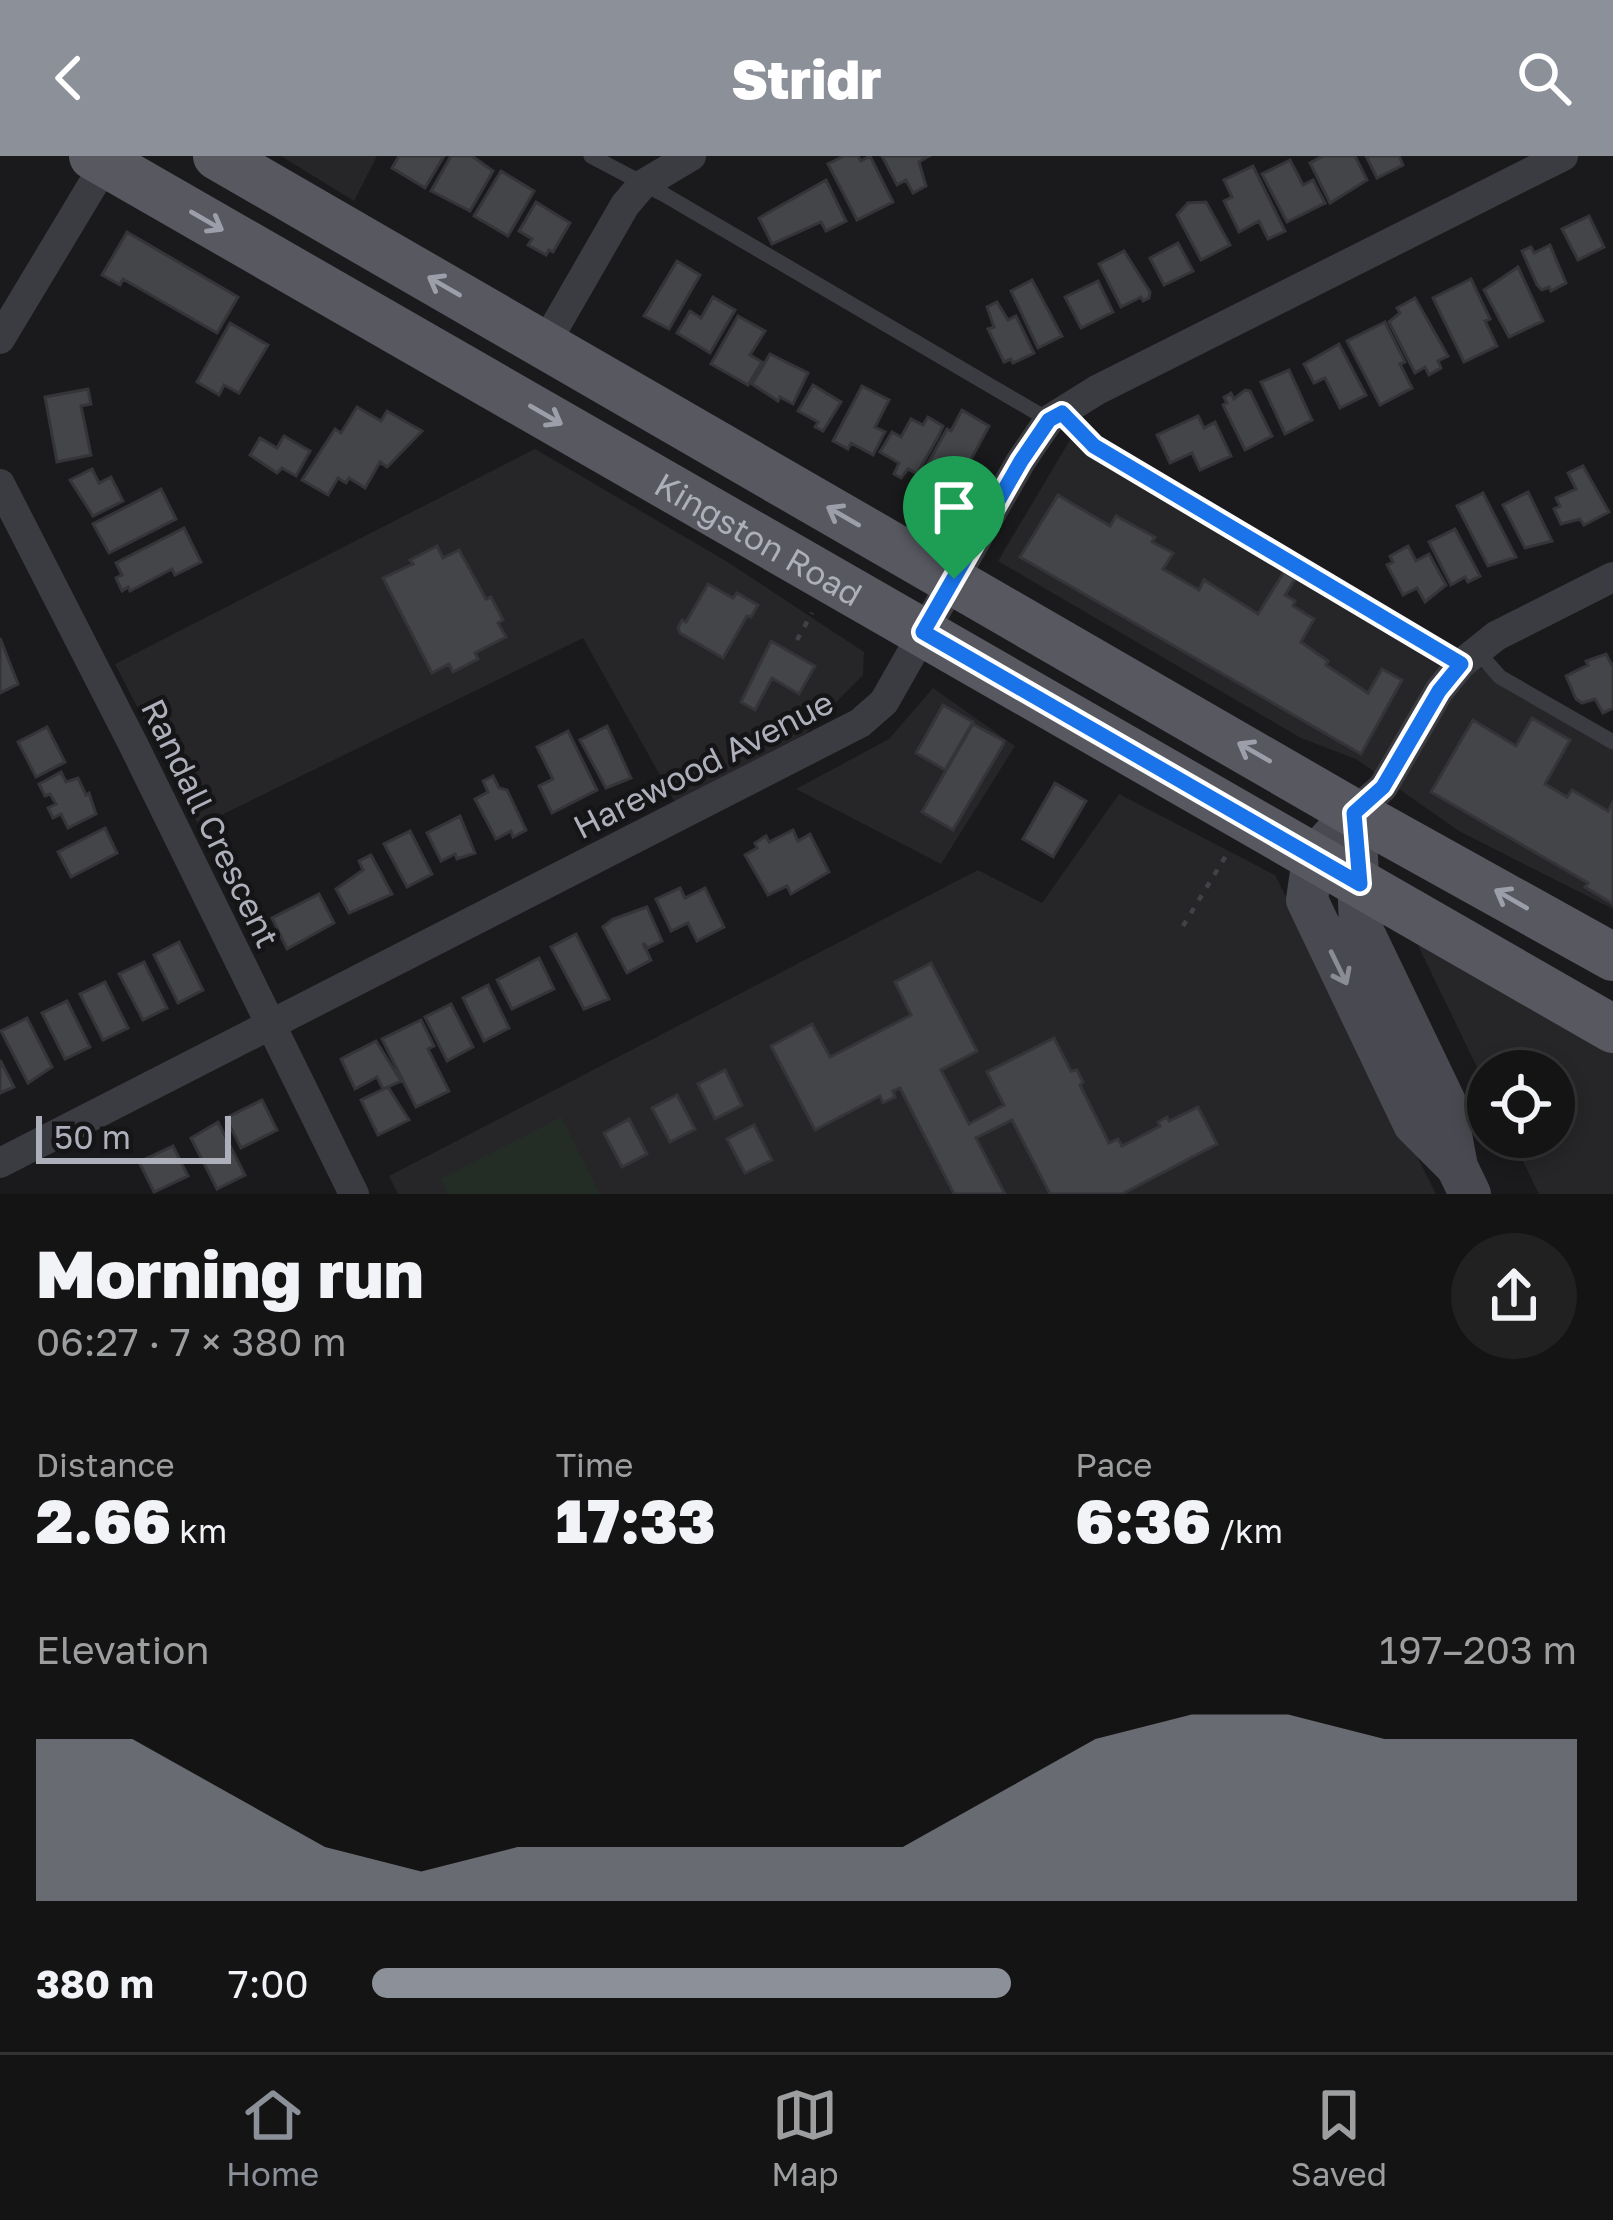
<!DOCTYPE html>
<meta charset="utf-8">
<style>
body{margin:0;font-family:"Golos Text",sans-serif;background:#212122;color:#f1f3f6;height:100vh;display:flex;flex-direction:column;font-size:45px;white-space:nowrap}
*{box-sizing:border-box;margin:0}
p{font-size:39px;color:#9d9ea0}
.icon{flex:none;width:66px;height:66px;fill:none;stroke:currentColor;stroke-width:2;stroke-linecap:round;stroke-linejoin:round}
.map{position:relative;height:1038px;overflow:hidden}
.details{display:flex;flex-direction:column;background:#141415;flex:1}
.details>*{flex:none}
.fabs{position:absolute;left:1467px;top:894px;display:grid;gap:24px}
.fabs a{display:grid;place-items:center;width:108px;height:108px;border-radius:50%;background:#141415;box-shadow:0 6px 18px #0003,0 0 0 3px #333334;font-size:60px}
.scale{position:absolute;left:36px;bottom:30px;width:195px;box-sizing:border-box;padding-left:12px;border:6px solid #adb0bb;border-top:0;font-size:33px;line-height:42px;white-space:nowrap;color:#adb0bb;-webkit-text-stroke:9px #151517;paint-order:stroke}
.pin{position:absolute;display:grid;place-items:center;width:102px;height:102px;color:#fff;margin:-123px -51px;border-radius:50% 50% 50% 0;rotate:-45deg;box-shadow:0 0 12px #0007}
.pin .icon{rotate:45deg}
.round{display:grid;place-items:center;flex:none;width:126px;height:126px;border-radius:63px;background:#212122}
.overview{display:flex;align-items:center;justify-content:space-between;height:204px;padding:0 36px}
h1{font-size:66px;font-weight:800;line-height:90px}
.metrics{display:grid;grid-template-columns:repeat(3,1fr);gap:18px;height:204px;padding:12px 36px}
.metrics div{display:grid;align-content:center}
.metrics b{font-size:60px;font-weight:800}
.metrics small{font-size:33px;font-weight:400}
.metrics p{font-size:33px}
.chart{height:336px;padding:24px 36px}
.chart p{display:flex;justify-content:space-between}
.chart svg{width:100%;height:216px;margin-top:12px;fill:#8c9099;opacity:.7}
ul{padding:0 36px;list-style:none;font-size:39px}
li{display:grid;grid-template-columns:192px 144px 1fr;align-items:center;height:90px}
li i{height:30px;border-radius:15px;background:#8c9099}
header{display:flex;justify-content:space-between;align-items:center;height:156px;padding:0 36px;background:#8c9099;color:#fff;font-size:54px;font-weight:800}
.dock{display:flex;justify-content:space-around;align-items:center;height:168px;border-top:3px solid #333334;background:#141415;font-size:33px;color:#9d9ea0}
.dock a{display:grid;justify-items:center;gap:6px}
.dock .selected{color:#8c9099}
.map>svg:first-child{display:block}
</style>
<header><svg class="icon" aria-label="back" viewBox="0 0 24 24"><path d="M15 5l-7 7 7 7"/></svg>Stridr<svg class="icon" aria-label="search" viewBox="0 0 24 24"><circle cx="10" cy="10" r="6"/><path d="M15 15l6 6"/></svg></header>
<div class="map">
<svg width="1613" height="1038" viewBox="0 0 1613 1038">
<rect width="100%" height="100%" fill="#1a1a1c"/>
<path fill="#262629" d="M 281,0 L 377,0 L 354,45 Z
M 1076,274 L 1443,492 L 1613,584 L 1613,753 L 1459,675 L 1356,603 L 1301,582 L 998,405 Z
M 535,293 L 726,405 L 864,496 L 863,519 L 806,577 L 675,646 L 583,482 L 199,670 L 115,508 Z
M 933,532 L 1015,590 L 941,708 L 796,633 L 889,583 Z
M 1119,638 L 1275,719 L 1436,1038 L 398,1038 L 389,1020 L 978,714 L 1042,747 Z
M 1413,779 L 1613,895 L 1613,1038 L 1539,1038 L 1511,981 L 1554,981 L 1554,915 L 1488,915 L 1488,934 Z"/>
<path fill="#242c26" d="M 561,961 L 600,1038 L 448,1038 L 440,1023 Z"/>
<path fill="#444549" stroke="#353438" stroke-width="3" d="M 399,0 L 444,0 L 425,32 L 392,12 Z
M 451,0 L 472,0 L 493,15 L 470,55 L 431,35 Z
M 858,0 L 861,5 L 870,0 L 893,46 L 857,64 L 828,8 L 844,0 Z
M 882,0 L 929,0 L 919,6 L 926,30 L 913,37 L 906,24 L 897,29 Z
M 1323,0 L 1355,0 L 1367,24 L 1330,47 L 1310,7 Z
M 1366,0 L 1399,0 L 1403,9 L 1377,22 Z
M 1290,4 L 1303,29 L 1313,24 L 1325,47 L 1287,66 L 1262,18 Z
M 1253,10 L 1285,75 L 1268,83 L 1259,65 L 1239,76 L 1224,45 L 1232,41 L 1224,24 Z
M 501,15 L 534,35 L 508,80 L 474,60 Z
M 826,24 L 846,65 L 826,75 L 821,66 L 772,88 L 759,62 Z
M 536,46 L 570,67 L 553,96 L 549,94 L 546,99 L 528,89 L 532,83 L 519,75 Z
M 1206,46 L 1230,89 L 1201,104 L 1177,59 L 1188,47 Z
M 1589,60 L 1604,91 L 1578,104 L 1562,73 Z
M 127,76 L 238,141 L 217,177 L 123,123 L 120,129 L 102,119 Z
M 1178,87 L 1193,115 L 1164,129 L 1150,102 Z
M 1550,89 L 1566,127 L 1551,135 L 1549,131 L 1542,134 L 1537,129 L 1522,95 L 1531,91 L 1534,97 Z
M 1124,95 L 1150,136 L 1149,142 L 1143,145 L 1141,141 L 1121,151 L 1099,108 Z
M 677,105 L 700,119 L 669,173 L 644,160 Z
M 1518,111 L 1543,165 L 1509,181 L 1484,134 Z
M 1471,123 L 1490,163 L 1485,165 L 1497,190 L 1464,206 L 1433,142 Z
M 1032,124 L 1062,180 L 1038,192 L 1011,135 Z
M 1098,125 L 1113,156 L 1081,172 L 1065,141 Z
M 713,141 L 735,154 L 710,197 L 677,177 L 690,155 L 701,162 Z
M 1415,142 L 1448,200 L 1438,205 L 1441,212 L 1429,219 L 1425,211 L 1415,217 L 1389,166 L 1400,157 L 1397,152 Z
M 997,146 L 1008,164 L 1016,160 L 1034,197 L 1013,207 L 1011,203 L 1004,206 L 988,173 L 994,171 L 987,151 Z
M 738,160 L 765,175 L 750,199 L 762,206 L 748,229 L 711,208 Z
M 1385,166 L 1405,206 L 1400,208 L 1412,232 L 1380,249 L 1347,185 Z
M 230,167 L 268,189 L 239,237 L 224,229 L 219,239 L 197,226 Z
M 1339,188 L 1366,239 L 1340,252 L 1325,222 L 1314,227 L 1304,208 Z
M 770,198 L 808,217 L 793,248 L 780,241 L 778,245 L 752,228 Z
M 1289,214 L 1312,264 L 1285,278 L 1261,226 Z
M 813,229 L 841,246 L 823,275 L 815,271 L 818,266 L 798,255 Z
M 862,230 L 889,244 L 875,271 L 885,276 L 873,299 L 851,287 L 848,293 L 833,285 Z
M 88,233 L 91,248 L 81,250 L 91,299 L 57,306 L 45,241 Z
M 1245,234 L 1250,235 L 1272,280 L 1245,294 L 1223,249 L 1227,247 L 1224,241 L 1231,237 L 1234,243 Z
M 357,251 L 381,265 L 387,255 L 422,275 L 387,311 L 380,306 L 365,332 L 349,322 L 346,327 L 338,322 L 328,339 L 302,324 L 335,273 L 341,277 Z
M 962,254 L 989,270 L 949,344 L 918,325 L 947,273 L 951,275 Z
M 1198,260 L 1204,272 L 1215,266 L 1231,300 L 1200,314 L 1192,297 L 1170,307 L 1157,279 Z
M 928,261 L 943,270 L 939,279 L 917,318 L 908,313 L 901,322 L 894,318 L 899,307 L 880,296 L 892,276 L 901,281 L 911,263 L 923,269 Z
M 284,280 L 310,295 L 296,320 L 282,312 L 277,317 L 250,299 L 260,282 L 277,292 Z
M 1583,310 L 1609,356 L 1584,369 L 1580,363 L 1561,368 L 1554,353 L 1560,350 L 1556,342 L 1576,333 L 1568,317 Z
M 92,313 L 99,327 L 111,321 L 123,345 L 93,360 L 70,324 Z
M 161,333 L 176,363 L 109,397 L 93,368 Z
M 1528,336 L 1552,385 L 1525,392 L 1503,349 Z
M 1483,337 L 1516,401 L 1488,410 L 1457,350 Z
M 1058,339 L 1110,370 L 1116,360 L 1155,381 L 1152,386 L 1173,397 L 1163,413 L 1199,434 L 1204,424 L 1258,458 L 1284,416 L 1295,423 L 1285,439 L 1295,445 L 1293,450 L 1314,463 L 1301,486 L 1328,505 L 1326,509 L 1368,537 L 1382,513 L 1402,524 L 1361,598 L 1020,401 Z
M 184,372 L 201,406 L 175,419 L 172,413 L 130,435 L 128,431 L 122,435 L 116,422 L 122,419 L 116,407 Z
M 1455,373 L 1480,420 L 1468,426 L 1465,421 L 1451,429 L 1429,386 Z
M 437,390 L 443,402 L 459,394 L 486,443 L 491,441 L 503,464 L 498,467 L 506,481 L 475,497 L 478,503 L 453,516 L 449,508 L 432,517 L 383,422 L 413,408 L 410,404 Z
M 1408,390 L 1416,405 L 1429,398 L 1446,429 L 1425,446 L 1417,432 L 1403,439 L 1387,409 L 1393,406 L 1390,400 Z
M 708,428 L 733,442 L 737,437 L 758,449 L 751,461 L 747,460 L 723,502 L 680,477 L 678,472 L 682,464 L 686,466 Z
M 0,482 L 18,528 L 0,537 Z
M 771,485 L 815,510 L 799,538 L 772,522 L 755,554 L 741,546 Z
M 1606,498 L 1613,511 L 1613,552 L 1603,557 L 1595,543 L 1582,547 L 1576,543 L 1566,520 L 1588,509 L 1586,505 Z
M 943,549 L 973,566 L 945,614 L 916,597 Z
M 1532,562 L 1570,584 L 1545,628 L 1567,641 L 1572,634 L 1608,655 L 1613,646 L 1613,748 L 1585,731 L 1588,727 L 1431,636 L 1473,564 L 1516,590 Z
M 973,568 L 1004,585 L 1003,589 L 953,674 L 922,656 Z
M 607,570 L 631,622 L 606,632 L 580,584 Z
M 47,571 L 65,606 L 36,621 L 18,586 Z
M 568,575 L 597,634 L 552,657 L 539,630 L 553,623 L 537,591 Z
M 61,616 L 66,626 L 78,622 L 86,639 L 89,637 L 96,658 L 68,672 L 61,658 L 53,662 L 48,652 L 56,648 L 50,638 L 45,640 L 39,628 Z
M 493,620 L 499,632 L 507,634 L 526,674 L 513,681 L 511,675 L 496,683 L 475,643 L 488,636 L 483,625 Z
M 1055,627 L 1086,645 L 1053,701 L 1023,683 Z
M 460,660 L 475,697 L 457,703 L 455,698 L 441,705 L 427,677 Z
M 105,672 L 117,697 L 71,721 L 58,696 Z
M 793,674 L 798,685 L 810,678 L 829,716 L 791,738 L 787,730 L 768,739 L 745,699 L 757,692 L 755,687 L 766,680 L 769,686 Z
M 410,675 L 432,718 L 407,731 L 384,688 Z
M 371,699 L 392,738 L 349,757 L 336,733 L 363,714 L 359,705 Z
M 680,732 L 685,742 L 705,732 L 724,771 L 697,785 L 688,767 L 671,775 L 656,743 Z
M 319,738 L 334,767 L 287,793 L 272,762 Z
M 647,751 L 662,785 L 648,792 L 643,787 L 651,804 L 627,817 L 603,771 L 613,763 Z
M 576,778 L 609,843 L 584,853 L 551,791 Z
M 179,786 L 203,834 L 178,847 L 154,799 Z
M 539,802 L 554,833 L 512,853 L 497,824 Z
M 144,806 L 167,852 L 143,864 L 119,818 Z
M 931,807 L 977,895 L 941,914 L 969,968 L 1004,949 L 987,916 L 1054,882 L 1071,915 L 1077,914 L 1083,926 L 1080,929 L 1109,987 L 1118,983 L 1122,990 L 1160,970 L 1158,966 L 1167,961 L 1169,965 L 1198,951 L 1217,988 L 1122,1038 L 1050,1038 L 1012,964 L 976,982 L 1005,1038 L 954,1038 L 900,932 L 893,935 L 895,941 L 883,947 L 880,940 L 815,974 L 771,890 L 812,868 L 830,901 L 911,859 L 895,826 Z
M 105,826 L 128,872 L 103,884 L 80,838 Z
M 488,829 L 509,872 L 484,885 L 463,842 Z
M 67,845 L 90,891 L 65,903 L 42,857 Z
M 451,848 L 473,891 L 447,905 L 425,861 Z
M 27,862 L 52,911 L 28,927 L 1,875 Z
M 421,864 L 434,890 L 428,893 L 449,935 L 416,951 L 382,883 Z
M 376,885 L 401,925 L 383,933 L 377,921 L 355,933 L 341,903 Z
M 0,904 L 14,931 L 0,937 Z
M 725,914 L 742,949 L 715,963 L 698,928 Z
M 388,931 L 409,964 L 378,979 L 361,944 Z
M 677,939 L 695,973 L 670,986 L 652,952 Z
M 262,944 L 277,974 L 241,992 L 226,962 Z
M 629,963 L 647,998 L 622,1011 L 604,977 Z
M 218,966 L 245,1019 L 217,1033 L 191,982 Z
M 754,969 L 772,1004 L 745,1017 L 727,983 Z
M 173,990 L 188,1020 L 154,1036 L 139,1006 Z"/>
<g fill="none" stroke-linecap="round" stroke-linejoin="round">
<path stroke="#414248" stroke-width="4.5" stroke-dasharray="6 9" stroke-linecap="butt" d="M 797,484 L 812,457
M 1183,770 L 1227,698"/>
<path stroke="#3b3c41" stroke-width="15" d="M 591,0 L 665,39 L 1049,264
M 1062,257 L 1094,290 L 1461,508
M 1476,494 L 1500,521 L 1613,586"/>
<path stroke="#3b3c41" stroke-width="30" d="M 0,183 L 110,0
M 545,188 L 625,49 L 642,29 L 691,0
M 0,328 L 133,588 L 354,1038
M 1354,657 L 1383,631 L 1439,535 L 1461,508 L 1496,480 L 1613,421
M 0,1007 L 860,567 L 884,546 L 1021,305 L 1049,264 L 1097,234 L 1563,0"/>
<path stroke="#494a51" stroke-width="42" d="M 1354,657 L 1313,702 L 1307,744 L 1414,968 L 1457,1011
M 1357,700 L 1360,769 L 1445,946 L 1457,1011 L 1470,1038"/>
<g stroke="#575860" stroke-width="48">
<path id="s1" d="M 93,0 L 1613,873"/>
<path d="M 217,0 L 1354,657 L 1613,801"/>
</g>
</g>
<defs><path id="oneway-shaft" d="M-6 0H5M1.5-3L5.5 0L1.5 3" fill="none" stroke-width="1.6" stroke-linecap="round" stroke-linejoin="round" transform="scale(3)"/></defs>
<g stroke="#9c9ea9">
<use href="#oneway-shaft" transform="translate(207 65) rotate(30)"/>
<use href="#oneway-shaft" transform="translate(444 130) rotate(-150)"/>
<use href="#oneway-shaft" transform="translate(546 259) rotate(30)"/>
<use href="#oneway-shaft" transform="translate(843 360) rotate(-150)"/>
<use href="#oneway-shaft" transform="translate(1254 596) rotate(-150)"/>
<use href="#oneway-shaft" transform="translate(1511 743) rotate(-150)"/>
</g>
<use stroke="#8a8c96" href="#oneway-shaft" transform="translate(1339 812) rotate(64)"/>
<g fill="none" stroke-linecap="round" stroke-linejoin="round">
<g stroke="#fff" stroke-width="24">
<path id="route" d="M 1062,257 L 1094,290 L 1461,508 L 1439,535 L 1383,631 L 1354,657 L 1360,728 L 923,476 L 1021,305 L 1049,264 Z"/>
</g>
<use href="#route" stroke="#1a73e8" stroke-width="15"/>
</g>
<g text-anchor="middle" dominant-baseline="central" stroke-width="9" stroke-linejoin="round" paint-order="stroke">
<g font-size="33" fill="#adb0bb" stroke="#151517">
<text stroke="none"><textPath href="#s1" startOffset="768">Kingston Road</textPath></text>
<text transform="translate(703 608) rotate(-27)">Harewood Avenue</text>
<text transform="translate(211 667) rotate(64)">Randall Crescent</text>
</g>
</g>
</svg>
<div class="fabs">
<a><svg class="icon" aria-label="locate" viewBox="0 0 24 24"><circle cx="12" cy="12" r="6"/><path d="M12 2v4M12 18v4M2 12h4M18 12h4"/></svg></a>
</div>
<div class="scale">50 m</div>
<div class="pin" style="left:954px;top:423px;background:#1e9e55"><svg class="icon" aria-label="arrive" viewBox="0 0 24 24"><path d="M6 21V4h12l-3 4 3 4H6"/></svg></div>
</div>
<section class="details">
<div class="overview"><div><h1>Morning run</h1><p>06:27 · 7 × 380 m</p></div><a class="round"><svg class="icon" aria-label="share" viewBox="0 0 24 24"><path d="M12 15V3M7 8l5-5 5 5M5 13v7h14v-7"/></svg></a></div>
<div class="metrics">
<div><p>Distance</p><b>2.66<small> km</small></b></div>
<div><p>Time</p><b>17:33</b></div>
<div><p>Pace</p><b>6:36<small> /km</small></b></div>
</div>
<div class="chart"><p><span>Elevation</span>197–203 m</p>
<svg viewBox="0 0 160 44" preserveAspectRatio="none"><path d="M0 44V11L10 11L20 22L30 33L40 38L50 33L60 33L70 33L80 33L90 33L100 22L110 11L120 6L130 6L140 11L150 11L160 11V44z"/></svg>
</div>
<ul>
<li><b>380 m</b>7:00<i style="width:53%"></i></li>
</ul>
</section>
<nav class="dock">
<a class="selected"><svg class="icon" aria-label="home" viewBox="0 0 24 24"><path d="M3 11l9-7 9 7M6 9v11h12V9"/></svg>Home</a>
<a><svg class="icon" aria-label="map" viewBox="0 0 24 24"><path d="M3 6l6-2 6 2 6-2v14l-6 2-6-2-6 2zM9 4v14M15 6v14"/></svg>Map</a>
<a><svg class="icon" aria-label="saved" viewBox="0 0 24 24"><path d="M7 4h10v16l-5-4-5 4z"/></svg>Saved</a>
</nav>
